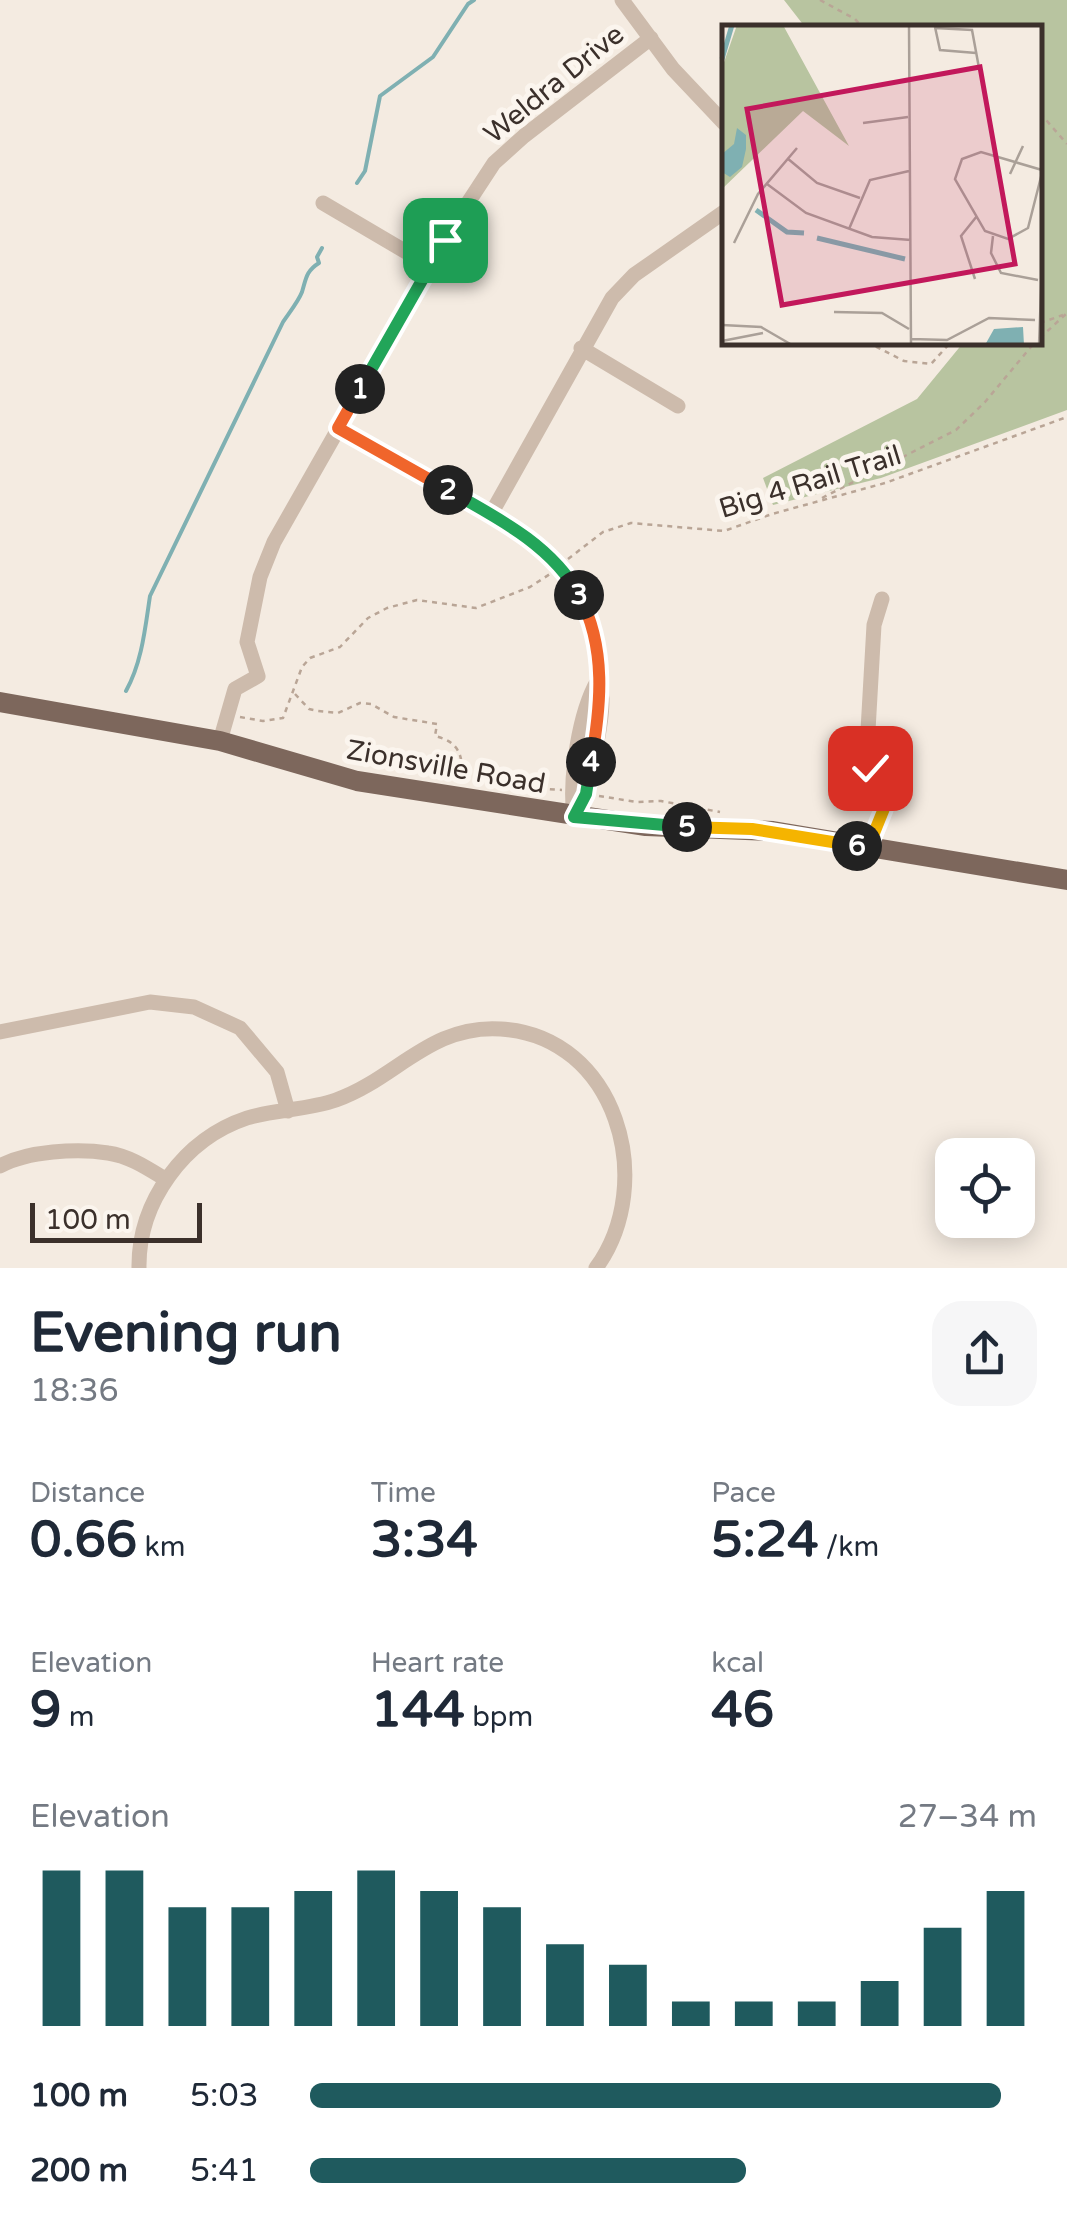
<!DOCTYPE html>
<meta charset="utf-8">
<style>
body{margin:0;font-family:"Varela Round",sans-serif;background:#f6f6f7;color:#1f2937;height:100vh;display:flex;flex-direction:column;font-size:38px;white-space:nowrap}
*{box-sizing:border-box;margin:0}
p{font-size:32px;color:#747a83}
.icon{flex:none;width:55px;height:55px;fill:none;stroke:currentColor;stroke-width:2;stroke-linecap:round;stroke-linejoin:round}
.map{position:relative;height:1268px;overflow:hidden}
.panel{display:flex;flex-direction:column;background:#fff;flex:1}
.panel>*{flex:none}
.fabs{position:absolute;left:935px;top:1138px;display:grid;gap:20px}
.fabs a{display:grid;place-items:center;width:100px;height:100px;border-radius:20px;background:#fff;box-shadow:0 5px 25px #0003;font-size:50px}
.scale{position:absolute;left:30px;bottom:25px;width:172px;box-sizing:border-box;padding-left:10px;border:5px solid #3b302b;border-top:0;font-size:28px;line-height:35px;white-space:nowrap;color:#3b302b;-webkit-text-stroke:8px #fbf5ee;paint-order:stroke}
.pin{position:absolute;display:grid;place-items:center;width:85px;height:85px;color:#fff;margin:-42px;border-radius:20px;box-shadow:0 5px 15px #0006}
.km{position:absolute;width:50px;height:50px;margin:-25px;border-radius:50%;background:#222;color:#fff;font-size:28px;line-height:50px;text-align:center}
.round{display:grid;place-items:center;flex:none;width:105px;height:105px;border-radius:30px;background:#f6f6f7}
.overview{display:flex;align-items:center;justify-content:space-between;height:170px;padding:0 30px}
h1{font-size:55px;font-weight:700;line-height:75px}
.stats{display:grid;grid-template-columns:repeat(3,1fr);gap:15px;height:170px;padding:10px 30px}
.stats div{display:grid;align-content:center}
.stats b{font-size:50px;font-weight:700}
.stats small{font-size:28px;font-weight:400}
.stats p{font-size:28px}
.chart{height:280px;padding:20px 30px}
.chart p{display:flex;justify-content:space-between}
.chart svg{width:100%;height:180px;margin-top:10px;stroke:#1f5a5e;stroke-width:6}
ul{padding:0 30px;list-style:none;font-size:32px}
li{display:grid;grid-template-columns:160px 120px 1fr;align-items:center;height:75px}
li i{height:25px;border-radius:12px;background:#1f5a5e}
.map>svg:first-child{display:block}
</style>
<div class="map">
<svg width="1067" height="1268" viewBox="0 0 1067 1268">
<rect width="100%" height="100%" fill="#f4ebe1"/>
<path fill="#b8c4a0" d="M 784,0 L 1067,0 L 1067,410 L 881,478 L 773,505 L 763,478 L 917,399 L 963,343 L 1040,342 L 1040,28 L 805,27 Z"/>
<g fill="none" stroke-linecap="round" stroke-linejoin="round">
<path stroke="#7fb0b2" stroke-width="4" d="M 357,183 L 365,171 L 380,96 L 433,57 L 468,4 L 474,0
M 126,691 C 142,662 145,629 150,596 L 283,322 C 289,313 298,302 302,292 C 306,279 306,271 319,263 L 317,257 L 322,248"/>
<path stroke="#b9a596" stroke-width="2.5" stroke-dasharray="5 5" stroke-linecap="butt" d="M 820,0 L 855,19 L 863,28
M 1040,113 L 1067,144
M 1040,323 L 1063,315
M 1040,338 L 1067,313
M 867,342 L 904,361 L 931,364 L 951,342
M 822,498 L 956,430 L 985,402 L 1035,342
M 568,559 L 603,532 L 631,523 L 724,531 L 772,514 L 885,483 L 1067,417
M 295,694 L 309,709 L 318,711 L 338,713 L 360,703 L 371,704 L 394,717 L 437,724 L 435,736 C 460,742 464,757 461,781
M 240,717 L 263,721 L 283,718 L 302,667 L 310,658 L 340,647 L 368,618 L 387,608 L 417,600 L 476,608 L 530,587 L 550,574
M 490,785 L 562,790
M 599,796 L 637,802 L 661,801 L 720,812"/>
<path stroke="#cdbbac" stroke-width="15" d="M 622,0 L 673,69 L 724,123
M 323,203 L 430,266
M 581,348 L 678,406
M 338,429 C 403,465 532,523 572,582 C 592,611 597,643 598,676 C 598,684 601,691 602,699 C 602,729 588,790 574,817
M 491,514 L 612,298 L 634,275 L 724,212
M 220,741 L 235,689 L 258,676 L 247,642 L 260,577 L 274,542 L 460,215 L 494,163 L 524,136 L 651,38
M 574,816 C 569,779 579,712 598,680
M 868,848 L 885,806 L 870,768 L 867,748 L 874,625 L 882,599
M 0,1032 L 150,1002 L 194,1007 L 240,1028 L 277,1072 L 288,1111
M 0,1166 C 27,1151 78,1148 108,1153 C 129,1156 147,1168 165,1179
M 139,1268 C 138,1202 184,1139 247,1118 C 276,1109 308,1110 336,1100 C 396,1079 430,1024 501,1029 C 617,1036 658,1183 596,1268"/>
<path stroke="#7d675c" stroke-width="20" d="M 0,702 L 220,741 L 357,781 L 646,826 L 773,831 L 1067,880"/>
</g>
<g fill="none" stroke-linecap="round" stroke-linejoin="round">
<g stroke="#fff" stroke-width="20">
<path id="split-1" d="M 360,389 L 445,240"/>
</g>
<g stroke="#fff" stroke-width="20">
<path id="split-2" d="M 360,389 L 338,428 L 448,490"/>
</g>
<g stroke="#fff" stroke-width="20">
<path id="split-3" d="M 448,490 C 496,517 552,545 579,595"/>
</g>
<g stroke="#fff" stroke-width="20">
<path id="split-4" d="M 579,595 C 607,648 601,706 591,762"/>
</g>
<g stroke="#fff" stroke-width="20">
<path id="split-5" d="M 591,762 L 586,794 L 574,817 L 687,827"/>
</g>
<g stroke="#fff" stroke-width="20">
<path id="split-6" d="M 687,827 L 752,829 L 857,846"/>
</g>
<g stroke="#fff" stroke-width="20">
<path id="split-7" d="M 857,846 L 868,848 L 885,806 L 870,768"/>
</g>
<use href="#split-1" stroke="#22a559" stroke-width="12"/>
<use href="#split-2" stroke="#f0652b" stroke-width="12"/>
<use href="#split-3" stroke="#22a559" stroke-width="12"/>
<use href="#split-4" stroke="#f0652b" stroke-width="12"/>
<use href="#split-5" stroke="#22a559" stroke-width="12"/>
<use href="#split-6" stroke="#f5b400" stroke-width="12"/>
<use href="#split-7" stroke="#f5b400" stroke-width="12"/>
</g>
<g text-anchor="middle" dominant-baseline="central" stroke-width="10" stroke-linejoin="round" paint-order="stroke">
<g font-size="28" fill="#3b302b" stroke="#fbf5ee">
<text transform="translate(554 84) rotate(-39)">Weldra Drive</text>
<text transform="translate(810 482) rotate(-17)">Big 4 Rail Trail</text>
<text transform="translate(446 767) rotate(10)">Zionsville Road</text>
</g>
</g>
<g transform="translate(722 25)">
<rect width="320" height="320" fill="#f4ebe1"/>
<path d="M 15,0 L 61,0 L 127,121 L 81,86 L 0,164 L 0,43 Z" fill="#b8c4a0"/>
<path d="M 15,103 L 24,110 L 24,124 L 20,142 L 8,152 L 0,147 L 0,129 L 12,119 ZM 272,304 L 301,302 L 302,320 L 263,320 Z" fill="#7fb0b2"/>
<path fill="none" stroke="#7fb0b2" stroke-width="5" d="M 0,34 L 10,0M 34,185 L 65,207 L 82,208M 95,213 L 183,234"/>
<path fill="none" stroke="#aaa098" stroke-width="2.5" d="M 187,0 L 189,320M 213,2 L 218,25 L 254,28M 213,3 L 250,5 L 257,43M 141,98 L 186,92M 65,133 L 95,158 L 138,173M 320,145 L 259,127 L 240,134 L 233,154 L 263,206 L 286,214 L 306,203 L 320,148M 288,149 L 301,121M 45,159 L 84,188 L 150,212 L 189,215M 127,204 L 148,155 L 187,146M 271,211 L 269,228 L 279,248 L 316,255M 12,218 L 36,169 L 75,123M 253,254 L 239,211 L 255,191M 112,287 L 160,288 L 187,304M 0,300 L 39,302 L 70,320M 189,314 L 225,315 L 267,293 L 313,295M 0,316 L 41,308M 317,320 L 320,239"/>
<path fill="#c2185b" fill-opacity="0.15" stroke="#c2185b" stroke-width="5" d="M 258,42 L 293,239 L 60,280 L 25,84 Z"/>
<rect width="320" height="320" fill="none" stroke="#3b302b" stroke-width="5"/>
</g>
</svg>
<div class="fabs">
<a><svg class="icon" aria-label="locate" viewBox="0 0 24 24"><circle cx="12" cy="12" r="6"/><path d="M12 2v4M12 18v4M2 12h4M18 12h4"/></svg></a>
</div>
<div class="scale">100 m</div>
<div class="pin" style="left:445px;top:240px;background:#1e9e55"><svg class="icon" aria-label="arrive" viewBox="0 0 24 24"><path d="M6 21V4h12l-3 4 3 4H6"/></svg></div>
<div class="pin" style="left:870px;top:768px;background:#d93025"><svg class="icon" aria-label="check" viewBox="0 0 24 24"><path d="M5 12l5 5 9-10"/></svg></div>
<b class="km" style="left:360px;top:389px">1</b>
<b class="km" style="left:448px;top:490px">2</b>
<b class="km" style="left:579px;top:595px">3</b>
<b class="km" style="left:591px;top:762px">4</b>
<b class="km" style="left:687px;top:827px">5</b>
<b class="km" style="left:857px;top:846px">6</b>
</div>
<section class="panel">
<div class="overview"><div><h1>Evening run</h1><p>18:36</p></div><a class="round"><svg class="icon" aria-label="share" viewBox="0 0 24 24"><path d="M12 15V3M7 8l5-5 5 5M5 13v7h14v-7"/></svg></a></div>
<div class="stats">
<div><p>Distance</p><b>0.66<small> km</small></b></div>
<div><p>Time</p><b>3:34</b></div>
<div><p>Pace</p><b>5:24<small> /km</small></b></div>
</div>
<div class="stats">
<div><p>Elevation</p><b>9<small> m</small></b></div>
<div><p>Heart rate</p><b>144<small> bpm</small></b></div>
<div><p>kcal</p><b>46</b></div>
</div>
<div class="chart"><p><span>Elevation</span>27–34 m</p>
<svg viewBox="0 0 160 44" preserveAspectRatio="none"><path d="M5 44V6M15 44V6M25 44V15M35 44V15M45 44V11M55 44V6M65 44V11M75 44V15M85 44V24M95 44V29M105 44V38M115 44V38M125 44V38M135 44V33M145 44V20M155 44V11"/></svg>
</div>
<ul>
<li><b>100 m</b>5:03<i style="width:95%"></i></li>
<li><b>200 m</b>5:41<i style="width:60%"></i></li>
</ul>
</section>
